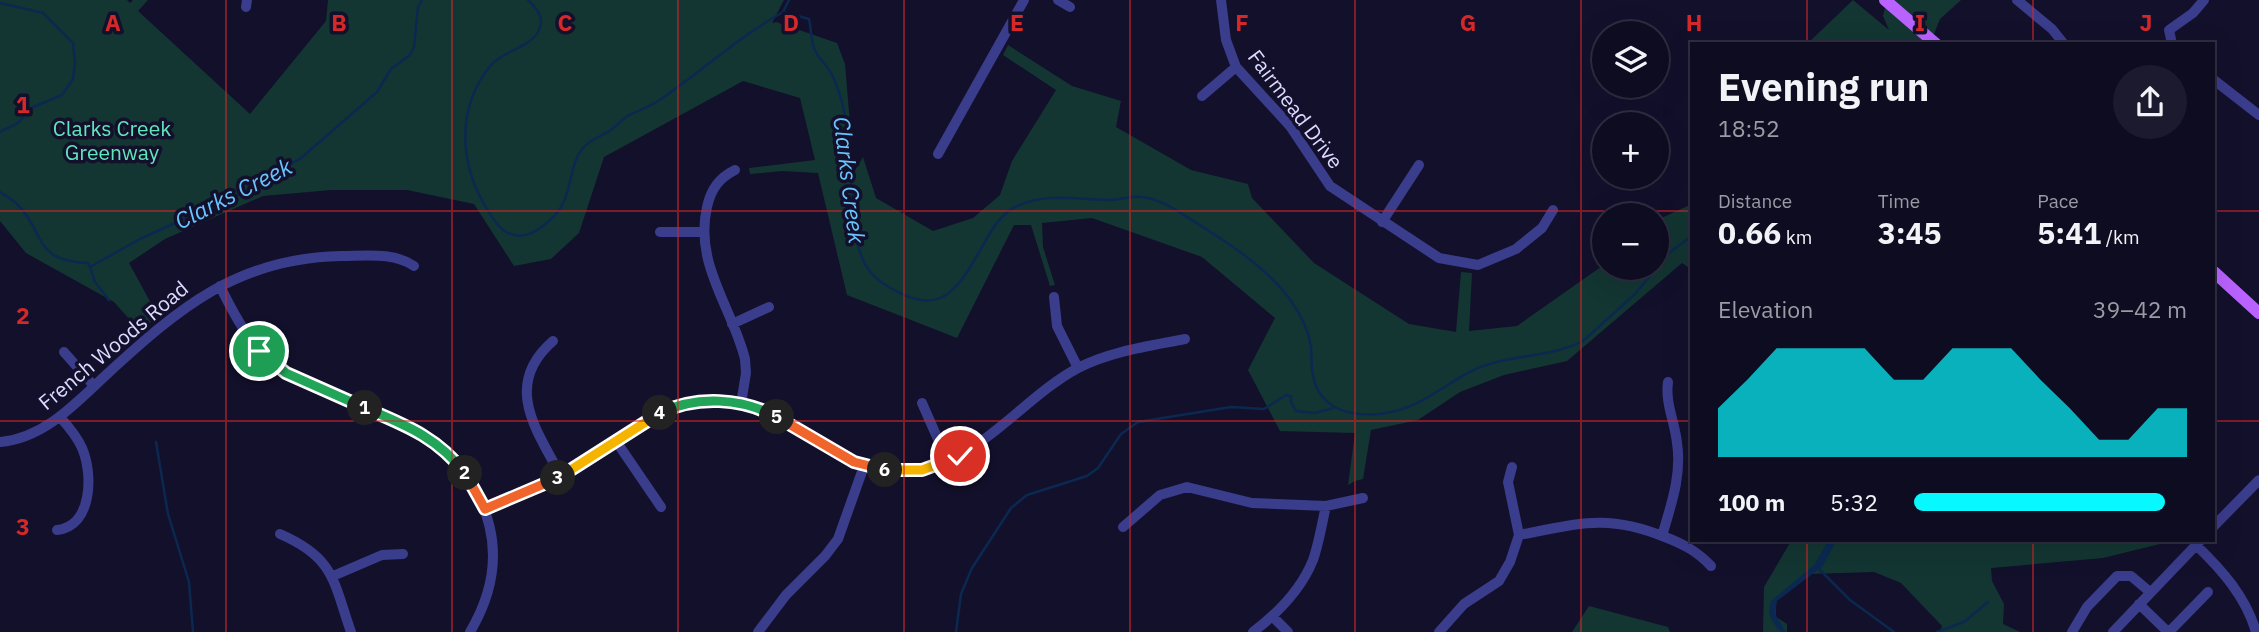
<!DOCTYPE html>
<meta charset="utf-8">
<style>
body{margin:0;font-family:"IBM Plex Sans",sans-serif;background:#1c1a2e;color:#f1f3f6;height:100vh;display:flex;flex-direction:column;font-size:26px;white-space:nowrap}
*{box-sizing:border-box;margin:0}
p{font-size:23px;color:#9b9ba5}
.icon{flex:none;width:38px;height:38px;fill:none;stroke:currentColor;stroke-width:2;stroke-linecap:round;stroke-linejoin:round}
.map{position:relative;flex:1;overflow:hidden}
.panel{position:absolute;left:1690px;top:42px;width:525px;height:500px;display:flex;flex-direction:column;background:#0e0c21;border-radius:0px;box-shadow:0 7px 28px #0002,0 0 0 2px #2e2c3f}
.panel>*{flex:none}
.tools{position:absolute;left:1592px;top:21px;display:grid;gap:14px}
.tools a{display:grid;place-items:center;width:77px;height:77px;border-radius:50%;background:#0e0c21;box-shadow:0 7px 28px #0002,0 0 0 2px #2e2c3f;font-size:35px}
.pin{position:absolute;display:grid;place-items:center;width:60px;height:60px;color:#fff;margin:-30px;border:4px solid #fff;border-radius:50%;box-shadow:0 2px 7px #0007}
.km{position:absolute;width:35px;height:35px;margin:-18px;border-radius:50%;background:#222;color:#fff;font-size:19px;line-height:35px;text-align:center}
.round{display:grid;place-items:center;flex:none;width:74px;height:74px;border-radius:37px;background:#1c1a2e}
.headline{display:flex;align-items:center;justify-content:space-between;height:119px;padding:0 28px}
h1{font-size:38px;font-weight:700;line-height:52px}
.metrics{display:grid;grid-template-columns:repeat(3,1fr);gap:10px;height:119px;padding:7px 28px}
.metrics div{display:grid;align-content:center}
.metrics b{font-size:30px;font-weight:700}
.metrics small{font-size:19px;font-weight:400}
.metrics p{font-size:19px}
.chart{height:196px;padding:14px 28px}
.chart p{display:flex;justify-content:space-between}
.chart svg{width:100%;height:126px;margin-top:7px;fill:#07f8ff;opacity:.7}
ul{padding:0 28px;list-style:none;font-size:23px}
li{display:grid;grid-template-columns:112px 84px 1fr;align-items:center;height:52px}
li i{height:18px;border-radius:9px;background:#07f8ff}
.map>svg:first-child{display:block}
</style>
<div class="map">
<svg width="2259" height="632" viewBox="0 0 2259 632">
<rect width="100%" height="100%" fill="#13102c"/>
<path fill="#133632" d="M 0,0 L 127,0 L 130,3 L 133,0 L 148,0 L 138,11 L 250,114 L 326,21 L 328,0 L 784,0 L 772,23 L 776,22 L 837,43 L 845,64 L 854,172 L 863,157 L 876,198 L 933,231 L 973,218 L 1000,195 L 1012,161 L 1056,90 L 1003,55 L 1008,45 L 1072,86 L 1121,101 L 1116,127 L 1191,170 L 1248,184 L 1252,198 L 1314,263 L 1409,324 L 1456,332 L 1461,272 L 1472,273 L 1469,331 L 1517,326 L 1605,264 L 1605,268 L 1657,268 L 1657,220 L 1692,204 L 1692,270 L 1682,263 L 1567,361 L 1504,375 L 1460,392 L 1418,420 L 1371,430 L 1363,479 L 1355,481 L 1348,485 L 1355,433 L 1280,431 L 1248,370 L 1275,318 L 1202,257 L 1092,218 L 1042,223 L 1043,247 L 1055,285 L 1050,286 L 1031,225 L 1014,225 L 957,338 L 847,295 L 818,173 L 782,171 L 750,174 L 749,168 L 815,160 L 800,98 L 743,81 L 604,157 L 579,233 L 551,259 L 514,266 L 474,204 L 407,190 L 331,190 L 263,196 L 165,239 L 129,263 L 158,316 L 140,331 L 114,302 L 26,253 L 0,221 Z
M 1853,0 L 1889,30 L 1883,16 L 1887,0 L 1961,0 L 1940,19 L 1930,44 L 1807,44 Z
M 1791,541 L 2157,541 L 2160,544 L 2103,558 L 1991,568 L 1992,581 L 2004,604 L 2003,624 L 2020,632 L 1940,632 L 1942,626 L 1901,583 L 1874,572 L 1809,574 L 1776,599 L 1776,617 L 1787,624 L 1787,632 L 1763,632 L 1764,587 Z
M 1589,606 L 1668,627 L 1670,632 L 1572,632 Z"/>
<path fill="#0b2950" d="M 1828,541 L 1836,541 L 1823,566 L 1777,601 L 1775,614 L 1786,632 L 1781,632 C 1772,623 1766,614 1771,601 L 1814,565 Z"/>
<g fill="none" stroke-linecap="round" stroke-linejoin="round">
<path stroke="#0b2950" stroke-width="2.5" d="M 528,0 C 537,9 546,18 538,32 C 529,48 503,51 491,65 C 457,106 459,160 484,204 C 489,213 495,223 503,230 C 520,242 536,233 550,220 C 574,200 567,169 582,149 C 589,140 599,137 608,132 C 616,127 622,119 629,115 C 639,110 649,107 658,101 C 701,72 738,37 783,12 L 809,19 C 811,28 811,39 814,48 C 817,58 829,66 833,77 C 843,99 848,127 850,151 C 854,189 845,258 881,282 C 945,325 959,286 989,235 C 996,223 1004,212 1017,206 C 1048,192 1077,200 1109,200 C 1117,200 1124,198 1132,197 C 1159,194 1184,216 1206,229 C 1236,248 1274,274 1293,304 C 1302,317 1309,332 1311,347 C 1312,357 1311,367 1313,376 C 1321,417 1367,419 1399,410 C 1428,402 1449,381 1476,369 C 1510,354 1550,358 1583,341 L 1635,294 L 1670,252 L 1692,236
M 0,3 L 43,13 L 73,43 L 75,63 L 73,79 L 62,95 L 31,108 L 18,123 L 0,132
M 783,12 L 789,0
M 0,192 C 6,196 12,199 18,205 C 46,234 33,261 88,263 L 90,267
M 90,267 L 140,239 L 250,189 L 301,158 L 377,92 L 391,69 L 410,55 L 414,47 L 418,7 L 422,0
M 90,267 L 95,282 L 109,300
M 156,442 L 168,514 L 189,582 L 193,632
M 1819,569 L 1850,600 L 1894,632
M 956,632 L 961,594 L 972,568 L 1011,508 L 1027,495 L 1087,476 L 1098,468 L 1121,434 L 1138,422 L 1231,407 L 1264,409 L 1286,395 L 1291,396 L 1291,402 L 1296,411 L 1315,413 L 1333,408
M 1937,632 L 1964,622 L 1988,602"/>
<path stroke="#3a3c8c" stroke-width="10" d="M 1058,0 L 1070,7
M 1221,0 L 1226,40 L 1236,67 L 1290,126 L 1330,186 L 1439,258 L 1478,265 L 1516,249 L 1542,228 L 1553,210
M 2017,0 L 2052,29 L 2064,44
M 246,7 L 247,0
M 2172,44 L 2169,30 L 2193,13 L 2204,0
M 2214,80 L 2259,115
M 1202,96 L 1236,67
M 938,154 L 1024,0
M 735,170 C 719,178 711,189 707,207 C 694,264 732,307 745,359 L 746,373 L 741,404
M 1382,222 L 1419,165
M 660,232 L 704,232
M 220,286 C 238,323 256,356 293,377 L 427,436 C 492,488 514,558 470,632
M 1054,297 L 1057,326 L 1078,368
M 732,324 L 769,307
M 553,341 C 502,385 537,431 561,476
M 64,352 L 94,386
M 922,403 L 948,462
M 616,441 L 661,507
M 0,442 C 44,438 75,404 106,375 C 179,308 237,258 341,256 C 365,256 394,252 414,266
M 485,509 C 518,496 551,484 581,465 C 626,437 662,401 718,401 C 795,401 843,488 924,469 C 985,455 1024,397 1078,368 C 1111,351 1150,346 1185,339
M 2214,526 L 2259,480
M 1123,527 L 1160,495 L 1187,487 L 1252,503 L 1326,506 L 1363,498
M 57,530 C 93,526 93,473 82,448 C 77,436 68,426 60,417
M 280,534 C 335,558 333,581 351,632
M 1519,535 C 1578,524 1606,513 1665,537 C 1683,544 1697,551 1711,566
M 1662,536 C 1671,505 1682,475 1677,443 C 1675,422 1665,404 1668,382
M 2196,545 C 2222,570 2246,597 2256,632
M 333,576 L 382,555 L 403,554
M 2139,604 L 2168,632
M 1273,617 L 1288,632
M 758,632 L 786,595 L 825,556 L 838,539 L 864,466
M 1253,632 C 1278,613 1301,590 1313,560 C 1319,543 1322,523 1326,506
M 1439,632 L 1464,604 L 1499,581 L 1510,562 L 1519,535 L 1508,482 L 1512,467
M 2072,632 L 2087,607 L 2117,576 L 2131,576 L 2150,592
M 2113,632 L 2200,541
M 2169,632 L 2208,592"/>
<path stroke="#b962ff" stroke-width="12" d="M 1885,0 L 1936,44
M 2214,272 L 2259,313"/>
</g>
<g fill="none" stroke-linecap="round" stroke-linejoin="round">
<g stroke="#fff" stroke-width="14">
<path id="split-1" d="M 259,351 L 286,373 L 365,408"/>
</g>
<g stroke="#fff" stroke-width="14">
<path id="split-2" d="M 365,408 C 405,425 437,437 465,473"/>
</g>
<g stroke="#fff" stroke-width="14">
<path id="split-3" d="M 465,473 L 485,509 L 558,478"/>
</g>
<g stroke="#fff" stroke-width="14">
<path id="split-4" d="M 558,478 L 660,413"/>
</g>
<g stroke="#fff" stroke-width="14">
<path id="split-5" d="M 660,413 C 697,395 742,398 777,417"/>
</g>
<g stroke="#fff" stroke-width="14">
<path id="split-6" d="M 777,417 L 854,462 L 885,470"/>
</g>
<g stroke="#fff" stroke-width="14">
<path id="split-7" d="M 885,470 L 922,470 L 960,456"/>
</g>
<use href="#split-1" stroke="#22a559" stroke-width="9"/>
<use href="#split-2" stroke="#22a559" stroke-width="9"/>
<use href="#split-3" stroke="#f0652b" stroke-width="9"/>
<use href="#split-4" stroke="#f5b400" stroke-width="9"/>
<use href="#split-5" stroke="#22a559" stroke-width="9"/>
<use href="#split-6" stroke="#f0652b" stroke-width="9"/>
<use href="#split-7" stroke="#f5b400" stroke-width="9"/>
</g>
<path fill="none" stroke="#d62828" stroke-width="2" stroke-opacity="0.55" d="M 226,0 L 226,632M 452,0 L 452,632M 678,0 L 678,632M 904,0 L 904,632M 1130,0 L 1130,632M 1355,0 L 1355,632M 1581,0 L 1581,632M 1807,0 L 1807,44M 2033,0 L 2033,44M 0,211 L 1692,211M 2214,211 L 2259,211M 0,421 L 1692,421M 2214,421 L 2259,421M 1807,541 L 1807,632M 2033,541 L 2033,632"/>
<g text-anchor="middle" dominant-baseline="central" stroke-width="7" stroke-linejoin="round" paint-order="stroke">
<g font-size="21" fill="#dcdbff" stroke="#13102c">
<text transform="translate(1296 109) rotate(53)">Fairmead Drive</text>
<text transform="translate(113 345) rotate(-40)">French Woods Road</text>
</g>
<g font-size="21" fill="#61e5bb" stroke="#13102c">
<text x="112" y="128">Clarks Creek<tspan x="112" dy="24">Greenway</tspan></text>
</g>
<g font-size="23" font-style="italic" fill="#69c4ff" stroke="#13102c">
<text transform="translate(850 180) rotate(83)">Clarks Creek</text>
<text transform="translate(233 193) rotate(-27)">Clarks Creek</text>
</g>
</g>
<g font-size="23" text-anchor="middle" font-weight="bold" fill="#d62828" stroke="#13102c" stroke-width="7" stroke-linejoin="round" paint-order="stroke">
<text x="113" y="31">A</text>
<text x="339" y="31">B</text>
<text x="565" y="31">C</text>
<text x="791" y="31">D</text>
<text x="1017" y="31">E</text>
<text x="1242" y="31">F</text>
<text x="1468" y="31">G</text>
<text x="1694" y="31">H</text>
<text x="1920" y="31">I</text>
<text x="2146" y="31">J</text>
<text x="23" y="113">1</text>
<text x="23" y="324">2</text>
<text x="23" y="535">3</text>
</g>
</svg>
<div class="tools">
<a><svg class="icon" aria-label="layers" viewBox="0 0 24 24"><path d="M12 4l9 5-9 5-9-5zM3 14l9 5 9-5"/></svg></a>
<a>+</a>
<a>−</a>
</div>
<div class="pin" style="left:259px;top:351px;background:#1e9e55"><svg class="icon" aria-label="arrive" viewBox="0 0 24 24"><path d="M6 21V4h12l-3 4 3 4H6"/></svg></div>
<div class="pin" style="left:960px;top:456px;background:#d93025"><svg class="icon" aria-label="check" viewBox="0 0 24 24"><path d="M5 12l5 5 9-10"/></svg></div>
<b class="km" style="left:365px;top:408px">1</b>
<b class="km" style="left:465px;top:473px">2</b>
<b class="km" style="left:558px;top:478px">3</b>
<b class="km" style="left:660px;top:413px">4</b>
<b class="km" style="left:777px;top:417px">5</b>
<b class="km" style="left:885px;top:470px">6</b>
<section class="panel">
<div class="headline"><div><h1>Evening run</h1><p>18:52</p></div><a class="round"><svg class="icon" aria-label="share" viewBox="0 0 24 24"><path d="M12 15V3M7 8l5-5 5 5M5 13v7h14v-7"/></svg></a></div>
<div class="metrics">
<div><p>Distance</p><b>0.66<small> km</small></b></div>
<div><p>Time</p><b>3:45</b></div>
<div><p>Pace</p><b>5:41<small> /km</small></b></div>
</div>
<div class="chart"><p><span>Elevation</span>39–42 m</p>
<svg viewBox="0 0 160 44" preserveAspectRatio="none"><path d="M0 44V27L10 17L20 6L30 6L40 6L50 6L60 17L70 17L80 6L90 6L100 6L110 17L120 27L130 38L140 38L150 27L160 27V44z"/></svg>
</div>
<ul>
<li><b>100 m</b>5:32<i style="width:92%"></i></li>
</ul>
</section>
</div>
